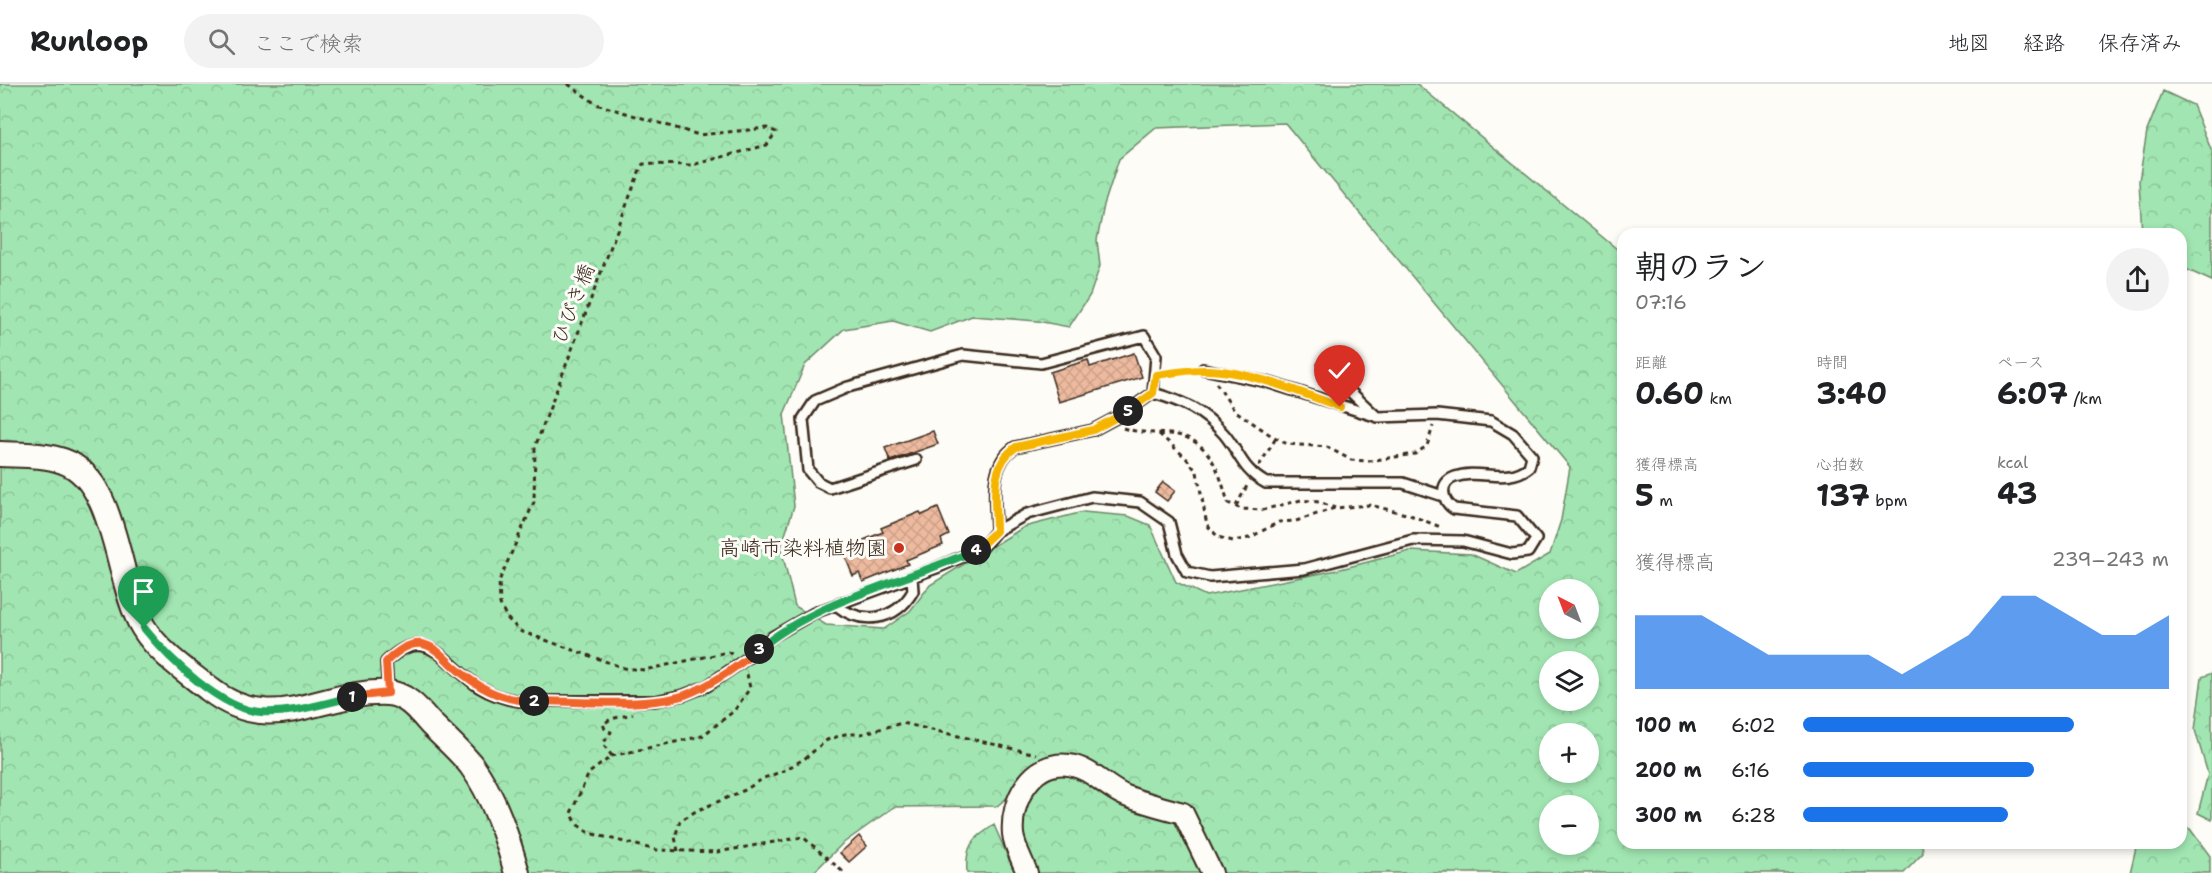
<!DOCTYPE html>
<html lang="ja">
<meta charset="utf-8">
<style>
body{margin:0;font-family:"Shantell Sans","Klee One",sans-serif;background:#f2f2f2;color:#202124;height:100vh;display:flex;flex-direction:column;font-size:22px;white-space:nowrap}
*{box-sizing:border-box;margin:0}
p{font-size:20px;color:#757577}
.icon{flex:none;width:33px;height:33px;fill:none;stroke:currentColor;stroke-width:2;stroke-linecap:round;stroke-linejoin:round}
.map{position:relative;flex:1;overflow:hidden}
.side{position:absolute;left:1617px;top:144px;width:570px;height:621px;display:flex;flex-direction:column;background:#fff;border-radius:18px;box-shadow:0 3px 9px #0003}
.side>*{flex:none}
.needle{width:39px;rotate:318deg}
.fabs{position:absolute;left:1539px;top:495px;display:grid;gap:12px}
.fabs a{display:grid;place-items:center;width:60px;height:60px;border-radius:50%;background:#fff;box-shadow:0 3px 9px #0003;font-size:30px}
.pin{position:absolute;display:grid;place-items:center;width:51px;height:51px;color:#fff;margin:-62px -26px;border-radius:50% 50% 50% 0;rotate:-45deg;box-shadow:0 0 6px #0007}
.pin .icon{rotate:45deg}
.km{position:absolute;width:30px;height:30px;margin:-15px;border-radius:50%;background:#222;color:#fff;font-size:16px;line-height:30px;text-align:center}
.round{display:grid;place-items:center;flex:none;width:63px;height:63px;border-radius:32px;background:#f2f2f2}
.headline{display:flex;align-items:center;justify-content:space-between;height:102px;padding:0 18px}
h1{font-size:33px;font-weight:700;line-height:45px}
.figures{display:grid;grid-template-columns:repeat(3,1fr);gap:9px;height:102px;padding:6px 18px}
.figures div{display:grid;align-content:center}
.figures b{font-size:30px;font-weight:700}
.figures small{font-size:16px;font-weight:400}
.figures p{font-size:16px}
.chart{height:168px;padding:12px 18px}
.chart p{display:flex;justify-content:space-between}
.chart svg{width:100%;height:108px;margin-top:6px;fill:#1a73e8;opacity:.7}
ul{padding:0 18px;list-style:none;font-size:20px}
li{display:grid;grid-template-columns:96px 72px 1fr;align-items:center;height:45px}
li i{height:15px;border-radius:8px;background:#1a73e8}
header{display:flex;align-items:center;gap:36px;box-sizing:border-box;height:84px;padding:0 30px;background:#fff;border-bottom:2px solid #e0e0e0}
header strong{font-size:28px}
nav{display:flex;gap:33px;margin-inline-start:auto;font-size:21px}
.search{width:420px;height:54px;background:#f2f2f2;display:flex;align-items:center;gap:15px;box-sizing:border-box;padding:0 21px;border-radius:33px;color:#757577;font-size:22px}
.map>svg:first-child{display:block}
</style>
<header>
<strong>Runloop</strong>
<div class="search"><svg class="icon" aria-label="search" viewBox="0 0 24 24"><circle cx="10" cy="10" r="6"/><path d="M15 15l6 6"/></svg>ここで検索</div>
<nav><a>地図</a><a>経路</a><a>保存済み</a></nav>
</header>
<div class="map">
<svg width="2212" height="789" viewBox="0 0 2212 789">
<defs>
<pattern id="forest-crowns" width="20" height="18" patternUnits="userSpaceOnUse" patternTransform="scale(1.5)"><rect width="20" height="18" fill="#a1e6b2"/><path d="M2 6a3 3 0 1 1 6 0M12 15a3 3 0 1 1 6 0" fill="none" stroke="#8cc599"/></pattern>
<pattern id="building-cross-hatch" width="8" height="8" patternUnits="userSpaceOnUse" patternTransform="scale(1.5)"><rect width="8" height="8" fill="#edba9f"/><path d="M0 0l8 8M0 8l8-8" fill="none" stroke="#cca088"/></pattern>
</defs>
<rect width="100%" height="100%" fill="#fdfcf7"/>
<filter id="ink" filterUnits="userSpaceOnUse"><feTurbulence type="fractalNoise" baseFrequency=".0167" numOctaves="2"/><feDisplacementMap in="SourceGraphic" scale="12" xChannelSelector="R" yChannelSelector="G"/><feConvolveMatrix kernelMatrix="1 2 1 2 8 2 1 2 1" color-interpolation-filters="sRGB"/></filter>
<g filter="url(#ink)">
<path fill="url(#forest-crowns)" stroke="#6e8868" stroke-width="1.5" fill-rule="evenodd" d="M 0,0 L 1417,0 L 1623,170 L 1623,759 L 1922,759 L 1923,769 L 1904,789 L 1027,789 L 1013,751 L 1026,698 L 997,722 L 894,723 L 842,760 L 813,789 L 0,789 ZM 1285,39 L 1570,383 L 1561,436 L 1550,470 L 1516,490 L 1471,470 L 1410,467 L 1337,486 L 1206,512 L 1176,498 L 1150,441 L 1128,432 L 1083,428 L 1024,443 L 930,501 L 910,527 L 884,545 L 826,541 L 795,522 L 781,464 L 794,422 L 784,330 L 805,281 L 844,245 L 893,237 L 930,248 L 972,232 L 1037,237 L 1069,243 L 1090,211 L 1100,182 L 1097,156 L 1104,121 L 1119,75 L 1156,44 ZM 1550,506 L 1588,506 L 1588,544 L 1550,544 ZM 1550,578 L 1588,578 L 1588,616 L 1550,616 ZM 1550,650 L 1588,650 L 1588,688 L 1550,688 ZM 1550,722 L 1588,722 L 1588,760 L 1550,760 Z
M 2163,7 L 2193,21 L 2212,68 L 2212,197 L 2181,183 L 2181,150 L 2142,150 L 2139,97 L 2147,47 Z
M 2212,589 L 2212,736 L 2198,729 L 2208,690 L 2195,646 L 2202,593 Z
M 994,741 L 1015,789 L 967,789 C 965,761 972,756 994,741 Z
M 2181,742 L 2190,745 L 2210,772 L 2210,789 L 2130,789 L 2137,759 L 2181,759 Z"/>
<path fill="url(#building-cross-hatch)" stroke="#3b2a1e" stroke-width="1.5" d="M 1134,269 L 1142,293 L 1059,318 L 1050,288 L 1088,276 L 1090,283 Z
M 933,347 L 938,360 L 890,377 L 885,364 Z
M 1163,398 L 1175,407 L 1167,417 L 1155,408 Z
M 938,424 L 949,451 L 941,455 L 943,461 L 906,476 L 908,480 L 863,498 L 859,489 L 853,492 L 842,465 L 883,448 L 881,444 L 920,428 L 922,431 Z
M 859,752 L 867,762 L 849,778 L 840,769 Z"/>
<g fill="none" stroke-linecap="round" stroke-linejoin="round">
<g stroke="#3b2a1e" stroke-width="14">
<path id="service" d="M 1323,282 L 1376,332
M 1153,309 C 1182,317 1204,327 1224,350 C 1240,369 1242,386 1266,399 L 1403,399 L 1443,412
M 916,376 L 830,404 L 818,398 L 808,386 L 803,335 L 815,317 L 848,303 L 963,271 L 1041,279 L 1144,252 L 1156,272 L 1153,309 L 1123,330 L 1093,346 L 1015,363 C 987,382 996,417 996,447
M 836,521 C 862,542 896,537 913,507 L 912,493
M 388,607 L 386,578 C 427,537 445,581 479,603 C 492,611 505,615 519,617 L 655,617 L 684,611 L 707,602 L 749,573 L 772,553 L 814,529 L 936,484 L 982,464 L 996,447 L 1027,430 L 1092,413 L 1140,418 L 1169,438 L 1177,470 L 1187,488 L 1210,493 L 1304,485 L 1413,456 L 1463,457 L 1512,470 L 1528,468 L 1536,455 L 1517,432 L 1454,425 C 1442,417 1438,399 1455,393 C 1479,384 1507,401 1529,383 L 1532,372 L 1513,350 L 1491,337 L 1437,331 L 1378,333 L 1267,298 L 1203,285"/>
</g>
<g stroke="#3b2a1e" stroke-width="24">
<path id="minor" d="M 1027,789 C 1023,777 1014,762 1013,750 C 1010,717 1032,676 1069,681 C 1091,684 1106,704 1126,712 C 1144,719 1164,724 1183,729 L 1212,789"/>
</g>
<g stroke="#3b2a1e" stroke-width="28">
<path id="tertiary" d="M 0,370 C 20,371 44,370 63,377 C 118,396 116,499 143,543 C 158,568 186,587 209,605 C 273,655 320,606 387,609 C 406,610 418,625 430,639 C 444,653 459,666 471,681 C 494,712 507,753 517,789"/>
</g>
<path stroke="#3b2a1e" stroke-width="3" stroke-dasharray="4.5 4.5" stroke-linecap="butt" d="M 568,0 L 596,20 L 699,51 L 767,44 L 776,48 L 767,61 L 692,81 L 643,80 L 639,88 L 535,363 L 534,418 L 499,497 L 500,520 L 507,534 L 520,547 L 624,584 L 644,586 L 728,568 L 732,570
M 1166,290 L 1192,287
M 1216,299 L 1234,326 L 1269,350 L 1287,360 L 1327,363 L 1351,376 L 1369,377 L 1415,370 L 1427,362 L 1433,342
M 1123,344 C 1139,349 1154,349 1170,350 C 1209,353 1219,386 1228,419 L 1241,425 L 1262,426 L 1301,416 L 1319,418 L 1335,424
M 1159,350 L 1186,374 L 1197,388 L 1207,441 L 1218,453 L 1233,457 L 1249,454 L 1279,438 L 1296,437 L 1335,424 L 1370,421 L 1410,431 L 1443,444
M 1259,382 L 1276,354
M 1236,422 L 1248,400
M 747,590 L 750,604 L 734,627 L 702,652 L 612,672 L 589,689 L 571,729 L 578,741 L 589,749 L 656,766 L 717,768 L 803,753 L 842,787 L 839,789
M 612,672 L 603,660 L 611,648 L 605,645 L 603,640 L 611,635 L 633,630
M 678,767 L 675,753 L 680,737 L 696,727 L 745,706 L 764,694 L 783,687 L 804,675 L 827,656 L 845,650 L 861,650 L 902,639 L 1036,670"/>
<use href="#service" stroke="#fdfcf7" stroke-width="9"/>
<use href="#minor" stroke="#fdfcf7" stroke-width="20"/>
<use href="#tertiary" stroke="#fdfcf7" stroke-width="24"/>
</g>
</g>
<g fill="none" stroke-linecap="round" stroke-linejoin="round" filter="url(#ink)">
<g stroke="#fff" stroke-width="12">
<path id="split-1" d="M 144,544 C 168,574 221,626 261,628 C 292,630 321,620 352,613"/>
</g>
<g stroke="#fff" stroke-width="12">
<path id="split-2" d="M 352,613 L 388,609 L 386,578 C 396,568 411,556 426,561 C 436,564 445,574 452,581 C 477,603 500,617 534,617"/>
</g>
<g stroke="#fff" stroke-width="12">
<path id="split-3" d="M 534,617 C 575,617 648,624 685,611 C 712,601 737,583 759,565"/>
</g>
<g stroke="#fff" stroke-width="12">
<path id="split-4" d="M 759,565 C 816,516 907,497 976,466"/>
</g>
<g stroke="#fff" stroke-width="12">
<path id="split-5" d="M 976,466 L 996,447 C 996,417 988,382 1016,363 L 1093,346 L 1128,327"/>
</g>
<g stroke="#fff" stroke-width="12">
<path id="split-6" d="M 1128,327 L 1153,309 L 1156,291 C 1171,289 1187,286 1202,286 C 1241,284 1303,309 1340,323"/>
</g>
<use href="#split-1" stroke="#22a559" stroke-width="8"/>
<use href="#split-2" stroke="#f0652b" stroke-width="8"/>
<use href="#split-3" stroke="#f0652b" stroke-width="8"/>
<use href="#split-4" stroke="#22a559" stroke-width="8"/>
<use href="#split-5" stroke="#f5b400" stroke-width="8"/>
<use href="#split-6" stroke="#f5b400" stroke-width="8"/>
</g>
<circle fill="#c8321e" stroke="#fdfcf7" stroke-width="2" cx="899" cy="464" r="6"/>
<g text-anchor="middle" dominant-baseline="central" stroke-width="6" stroke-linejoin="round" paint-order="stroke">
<g font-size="21" fill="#3b2a1e" stroke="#fdfcf7">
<text transform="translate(573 220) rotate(-69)">ひびき橋</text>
</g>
<g font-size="21" fill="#3b2a1e" stroke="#fdfcf7" text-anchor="end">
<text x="887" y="464">高崎市染料植物園</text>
</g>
</g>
</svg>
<div class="fabs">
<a><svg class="needle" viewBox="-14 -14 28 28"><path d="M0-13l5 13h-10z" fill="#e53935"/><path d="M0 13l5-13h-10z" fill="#757577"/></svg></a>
<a><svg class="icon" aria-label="layers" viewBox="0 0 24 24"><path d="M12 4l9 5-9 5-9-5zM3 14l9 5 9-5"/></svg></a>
<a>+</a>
<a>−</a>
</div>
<div class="pin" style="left:144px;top:544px;background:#1e9e55"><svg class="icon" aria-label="arrive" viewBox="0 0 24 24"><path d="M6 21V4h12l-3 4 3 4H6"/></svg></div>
<div class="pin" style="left:1340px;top:323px;background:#d93025"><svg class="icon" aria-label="check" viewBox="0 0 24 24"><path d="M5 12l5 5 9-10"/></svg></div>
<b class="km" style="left:352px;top:613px">1</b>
<b class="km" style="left:534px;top:617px">2</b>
<b class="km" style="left:759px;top:565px">3</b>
<b class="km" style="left:976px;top:466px">4</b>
<b class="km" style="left:1128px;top:327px">5</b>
<section class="side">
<div class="headline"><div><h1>朝のラン</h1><p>07:16</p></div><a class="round"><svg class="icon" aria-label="share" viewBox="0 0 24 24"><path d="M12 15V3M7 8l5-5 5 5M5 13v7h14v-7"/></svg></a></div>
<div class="figures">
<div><p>距離</p><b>0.60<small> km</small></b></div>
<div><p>時間</p><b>3:40</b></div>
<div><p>ペース</p><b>6:07<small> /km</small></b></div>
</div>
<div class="figures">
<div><p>獲得標高</p><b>5<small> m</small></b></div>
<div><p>心拍数</p><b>137<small> bpm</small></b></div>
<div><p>kcal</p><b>43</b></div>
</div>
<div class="chart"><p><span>獲得標高</span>239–243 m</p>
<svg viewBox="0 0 160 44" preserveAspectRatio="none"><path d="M0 44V14L10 14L20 14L30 22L40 30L50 30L60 30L70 30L80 38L90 30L100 22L110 6L120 6L130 14L140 22L150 22L160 14V44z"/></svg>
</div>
<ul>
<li><b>100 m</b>6:02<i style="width:74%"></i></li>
<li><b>200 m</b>6:16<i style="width:63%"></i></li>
<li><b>300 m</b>6:28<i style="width:56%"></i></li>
</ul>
</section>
</div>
